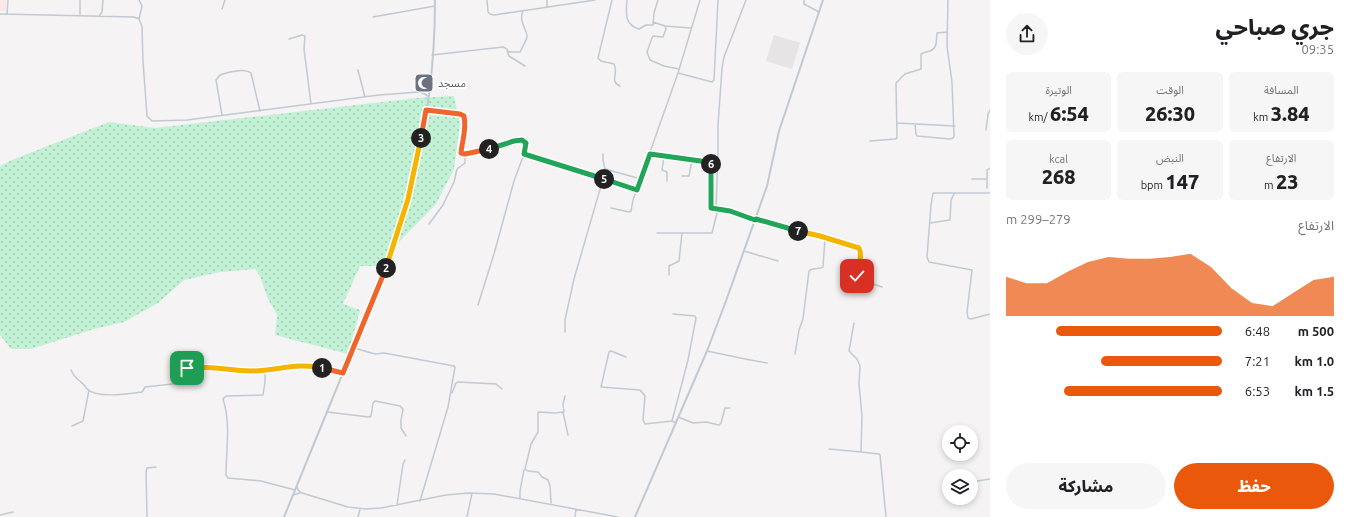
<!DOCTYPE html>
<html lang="ar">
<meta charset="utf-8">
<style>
body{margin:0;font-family:Ubuntu,"Noto Sans Arabic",sans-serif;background:#f6f6f6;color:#202124;direction:rtl;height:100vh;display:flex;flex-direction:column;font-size:15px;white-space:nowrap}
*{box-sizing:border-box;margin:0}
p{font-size:13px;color:#757577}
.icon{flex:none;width:22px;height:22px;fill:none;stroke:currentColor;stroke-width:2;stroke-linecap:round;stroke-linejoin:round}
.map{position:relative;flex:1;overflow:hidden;direction:ltr}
.side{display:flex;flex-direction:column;background:#fff;width:360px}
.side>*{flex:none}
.controls{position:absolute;left:942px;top:425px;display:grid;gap:8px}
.controls a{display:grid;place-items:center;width:36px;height:36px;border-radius:50%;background:#fff;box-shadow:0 2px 6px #0003;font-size:20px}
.pin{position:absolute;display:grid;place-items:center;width:34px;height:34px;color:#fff;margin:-17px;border-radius:8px;box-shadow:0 2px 6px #0006}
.km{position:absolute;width:20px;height:20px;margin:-10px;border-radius:50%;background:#222;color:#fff;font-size:11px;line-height:20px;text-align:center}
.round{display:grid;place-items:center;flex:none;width:42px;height:42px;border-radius:21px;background:#f6f6f6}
.summary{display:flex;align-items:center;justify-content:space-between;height:68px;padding:0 16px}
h1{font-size:22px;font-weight:800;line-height:30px}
.metrics{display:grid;grid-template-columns:repeat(3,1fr);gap:6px;height:68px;padding:4px 16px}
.metrics div{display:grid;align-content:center;border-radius:6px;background:#f6f6f6;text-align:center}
.metrics b{font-size:20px;font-weight:800}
.metrics small{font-size:11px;font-weight:400}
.metrics p{font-size:11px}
.chart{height:112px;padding:8px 16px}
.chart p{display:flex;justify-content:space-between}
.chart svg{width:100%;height:72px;margin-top:4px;fill:#ea580c;opacity:.7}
.cta{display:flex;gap:8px;margin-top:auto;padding:8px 16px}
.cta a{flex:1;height:46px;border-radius:24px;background:#ea580c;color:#fff;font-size:16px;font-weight:800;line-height:46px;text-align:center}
.cta a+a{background:#f6f6f6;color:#202124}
ul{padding:0 16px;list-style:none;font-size:13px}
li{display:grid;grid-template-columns:64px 48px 1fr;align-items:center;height:30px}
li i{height:10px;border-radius:5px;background:#ea580c}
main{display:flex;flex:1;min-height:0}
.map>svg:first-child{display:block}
</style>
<main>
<section class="side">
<div class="summary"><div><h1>جري صباحي</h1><p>09:35</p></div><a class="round"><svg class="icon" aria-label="share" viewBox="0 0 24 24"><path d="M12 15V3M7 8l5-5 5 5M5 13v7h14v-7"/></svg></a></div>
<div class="metrics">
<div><p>المسافة</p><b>3.84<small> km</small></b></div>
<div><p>الوقت</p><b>26:30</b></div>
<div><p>الوتيرة</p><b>6:54<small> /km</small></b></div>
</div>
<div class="metrics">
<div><p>الارتفاع</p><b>23<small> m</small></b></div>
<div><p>النبض</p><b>147<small> bpm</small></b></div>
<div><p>kcal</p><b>268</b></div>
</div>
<div class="chart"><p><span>الارتفاع</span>279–299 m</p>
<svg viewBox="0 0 160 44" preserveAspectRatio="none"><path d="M0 44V20L10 24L20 24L30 17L40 11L50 8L60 9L70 9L80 8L90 6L100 14L110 27L120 36L130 38L140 30L150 22L160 20V44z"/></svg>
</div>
<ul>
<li><b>500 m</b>6:48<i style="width:77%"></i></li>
<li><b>1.0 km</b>7:21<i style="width:56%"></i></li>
<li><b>1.5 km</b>6:53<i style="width:73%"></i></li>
</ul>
<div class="cta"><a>حفظ</a><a>مشاركة</a></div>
</section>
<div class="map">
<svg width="990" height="517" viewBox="0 0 990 517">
<defs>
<pattern id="grass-dots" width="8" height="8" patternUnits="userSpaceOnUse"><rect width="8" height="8" fill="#c3f1d5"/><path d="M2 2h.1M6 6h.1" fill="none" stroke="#a0c6b0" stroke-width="1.8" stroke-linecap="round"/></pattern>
</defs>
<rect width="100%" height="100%" fill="#f5f3f3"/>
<path fill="#e6e4e5" d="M 774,35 L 800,43 L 792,69 L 766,61 Z"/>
<path fill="#fce8e6" d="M 0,0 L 6,0 L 6,11 L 0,11 Z"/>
<path fill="url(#grass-dots)" d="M 454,96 L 460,124 L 454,169 L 436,204 L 398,243 L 380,266 L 360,266 L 343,304 L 360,310 L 348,354 L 275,335 L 277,315 L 267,297 L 260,276 L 255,269 L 220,272 L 184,280 L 158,303 L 124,322 L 94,329 L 31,349 L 11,349 L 0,335 L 0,166 L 12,160 L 109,122 L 155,128 L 417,98 Z"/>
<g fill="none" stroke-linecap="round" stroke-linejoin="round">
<path stroke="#c1cad2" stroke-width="1.5" d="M 487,0 L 488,12 L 490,14 L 494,15 L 595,0
M 547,0 L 547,7
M 612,0 L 598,58 L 601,61 L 614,64 C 619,74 609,81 620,86
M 627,0 C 626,12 624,25 639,29 L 646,25 L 653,25 L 654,13 L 658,0
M 804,0 L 804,4 L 819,12
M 222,9 L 225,0
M 0,14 L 134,17 L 139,19 L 142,26 L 143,61 L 147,116 L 152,121 L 187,120 L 379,95 L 419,92 L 429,87
M 7,14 L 8,0
M 80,15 L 80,0
M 100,15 L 102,12 L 103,0
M 373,17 L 435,6
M 139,19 L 142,6 L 139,0
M 653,22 L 665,26 L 666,29 L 663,37 L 653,36 L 652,38 L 647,52 L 650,60 L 664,66 L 679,69
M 665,26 L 691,28
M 289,39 L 302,35 L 305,36 L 304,49 L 311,104
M 507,51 L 511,52 L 520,52 C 522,48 526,41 527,37 C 528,31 518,22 523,11
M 432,55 L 503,47 L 507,49 L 509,56 L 525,66
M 358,70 L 365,97
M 678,73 L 712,82 L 714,80 L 718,0
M 421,92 L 428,96
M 426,110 L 463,115 L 465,127 L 461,152 L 464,154
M 222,115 L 216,80 L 220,75 C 228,72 244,68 251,73 L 260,111
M 897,123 L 955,126
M 915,124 L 916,134 L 917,136 L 950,139 L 953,138 L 954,136 L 952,82 L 947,46 L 948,0
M 986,130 L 988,114 L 990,110
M 870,141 L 895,139 L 897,138 L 896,83 L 905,74 L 921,69 L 921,54 C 925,52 927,52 930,51 C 938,48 936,40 937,33 L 947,32
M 650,153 L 710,163 L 711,167 L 710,207 L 742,215 L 755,220
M 603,154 L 603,160 L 605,169 L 641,179
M 664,156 L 662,170 L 667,172 L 667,181
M 682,176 L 689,176 L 692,160
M 605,179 L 607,169
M 972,179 L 987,179
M 987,188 L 987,170 L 990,168
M 990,193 L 933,193 L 931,205 L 927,257 L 929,262 L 972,270 L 967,312 L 968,318 L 971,319 L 990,314
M 611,208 L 629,212 L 631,211 L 633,200 L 678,73 L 700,0
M 716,209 L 718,153 L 718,125 L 722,68 L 724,57 L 746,0
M 755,219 L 859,249 C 864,256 857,268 857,276 L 873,284 L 882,287
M 930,223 L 950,220 L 951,200 L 954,194
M 429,224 L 443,205 L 454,182 L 457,169 L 465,163 L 465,155 L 514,141 L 522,140 L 525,142 L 524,154 L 637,190
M 657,233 L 712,233 L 718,209
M 744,251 L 778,261
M 669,275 L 669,266 L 679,261 L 682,233
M 478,305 L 494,254 L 514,181 L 524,154
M 854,323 L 849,351 L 857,359 L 860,366 L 859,384 L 862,416 L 861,452 L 879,454 L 880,455 L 886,517
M 565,332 L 565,320 L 574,279 L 603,179
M 354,348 L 375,354 L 384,353 L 454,366 L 455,367 L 448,407 L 420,501
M 707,351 L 745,359 L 767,363
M 795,354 L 799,330 L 803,319 L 809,271 C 813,267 819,270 823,267 L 825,238
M 626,357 L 611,351 L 609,352 L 601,387 L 640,390 L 645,396 L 643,420 L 645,424 L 672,421 L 676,423
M 71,370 C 76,380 76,377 83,384 C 85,385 85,387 87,389 C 97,399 129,394 142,392 L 145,387 L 181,383 L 183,381 L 186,369 L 191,368 L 214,367 L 254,371 L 293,366 L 307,366 L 318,367 L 343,373
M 265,370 L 265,382 L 263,395 L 226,396 L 223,399 C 231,424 226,449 226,475 L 228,478 L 261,481 L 295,490
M 452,393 L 456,383 L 458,382 L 496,384 L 502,389
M 327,412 L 369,417 L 371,416 L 373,403 L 375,401 L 400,406 L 403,409 L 401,420 L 401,428 L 406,436
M 564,412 L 563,404 L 565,396
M 678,417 L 693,423 L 706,422 L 719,425 L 721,423 L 725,408 L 730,408
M 672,421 L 688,360 L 696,318 L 695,316 L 673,314
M 72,426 L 83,421 L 89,390
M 829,449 L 861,452
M 971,482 L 990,479
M 297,487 L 298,490 L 302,493 L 348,507 L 366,509 L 381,508 L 446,495 L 468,493 L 494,494 L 618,517
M 293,495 L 300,493
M 520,498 L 520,491 L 524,470
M 551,503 L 550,486 L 548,480 L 542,477 L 538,472 L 528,471 L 525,469 L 531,444 L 538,432 L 538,412 L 555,413 L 563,412 L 568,435
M 397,505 L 403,464 L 405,460
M 0,515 L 13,512
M 147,517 L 146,472 L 147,468 L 156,467
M 358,517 L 360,509
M 467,517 L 472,493
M 575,517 L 576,509"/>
<path stroke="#c1cad2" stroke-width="2" d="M 284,517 C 305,466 326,414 347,363 C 372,302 397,241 413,177 C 428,120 435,59 435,0
M 635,517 L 707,351 L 726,301 L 767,186 L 779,131 L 823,0"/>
</g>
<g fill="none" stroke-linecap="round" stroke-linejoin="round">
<g stroke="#fff" stroke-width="8">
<path id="split-1" d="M 187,368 C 210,365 229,371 251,371 C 275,371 298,362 322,368"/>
</g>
<g stroke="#fff" stroke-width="8">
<path id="split-2" d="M 322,368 L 343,373 L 386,268"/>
</g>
<g stroke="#fff" stroke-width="8">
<path id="split-3" d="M 386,268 L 408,199 L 421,138"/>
</g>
<g stroke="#fff" stroke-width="8">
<path id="split-4" d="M 421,138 L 426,110 L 460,114 L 464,116 C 467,129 462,141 461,153 L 465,154 L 489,149"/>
</g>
<g stroke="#fff" stroke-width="8">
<path id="split-5" d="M 489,149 L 514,141 L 522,140 L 526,143 L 524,154 L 604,179"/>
</g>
<g stroke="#fff" stroke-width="8">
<path id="split-6" d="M 604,179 L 637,190 L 650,154 L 708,162 L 711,164"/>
</g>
<g stroke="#fff" stroke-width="8">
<path id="split-7" d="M 711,164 L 711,208 L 730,211 L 755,220 L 756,219 L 798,231"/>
</g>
<g stroke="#fff" stroke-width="8">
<path id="split-8" d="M 798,231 L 820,236 L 859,248 C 863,256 858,267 857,276"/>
</g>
<use href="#split-1" stroke="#f5b400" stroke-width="5"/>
<use href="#split-2" stroke="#f0652b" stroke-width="5"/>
<use href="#split-3" stroke="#f5b400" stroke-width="5"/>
<use href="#split-4" stroke="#f0652b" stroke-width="5"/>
<use href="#split-5" stroke="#22a559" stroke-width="5"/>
<use href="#split-6" stroke="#22a559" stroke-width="5"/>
<use href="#split-7" stroke="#22a559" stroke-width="5"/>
<use href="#split-8" stroke="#f5b400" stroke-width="5"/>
</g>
<defs>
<g id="mosque-square" transform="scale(1)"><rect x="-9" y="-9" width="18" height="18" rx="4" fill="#6b7280" stroke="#fff"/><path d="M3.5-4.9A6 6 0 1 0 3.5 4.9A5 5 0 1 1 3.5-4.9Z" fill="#fff"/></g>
</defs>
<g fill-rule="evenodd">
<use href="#mosque-square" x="424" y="83"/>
</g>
<g text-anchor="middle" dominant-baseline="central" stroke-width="4" stroke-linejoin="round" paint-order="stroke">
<g font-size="11" fill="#5b616d" stroke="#fff" text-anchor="start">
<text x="438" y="83">مسجد</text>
</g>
</g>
</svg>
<div class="controls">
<a><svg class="icon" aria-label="locate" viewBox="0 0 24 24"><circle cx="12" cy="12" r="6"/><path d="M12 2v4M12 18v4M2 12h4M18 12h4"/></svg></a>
<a><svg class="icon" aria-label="layers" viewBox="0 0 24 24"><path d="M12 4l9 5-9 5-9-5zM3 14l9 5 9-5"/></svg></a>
</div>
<div class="pin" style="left:187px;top:368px;background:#1e9e55"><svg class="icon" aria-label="arrive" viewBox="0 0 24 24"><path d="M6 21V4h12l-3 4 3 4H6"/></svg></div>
<div class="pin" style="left:857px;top:276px;background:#d93025"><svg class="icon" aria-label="check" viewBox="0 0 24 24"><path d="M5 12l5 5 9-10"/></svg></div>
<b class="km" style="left:322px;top:368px">1</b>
<b class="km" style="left:386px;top:268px">2</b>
<b class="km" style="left:421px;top:138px">3</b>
<b class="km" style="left:489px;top:149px">4</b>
<b class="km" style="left:604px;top:179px">5</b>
<b class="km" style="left:711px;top:164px">6</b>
<b class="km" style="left:798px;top:231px">7</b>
</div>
</main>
